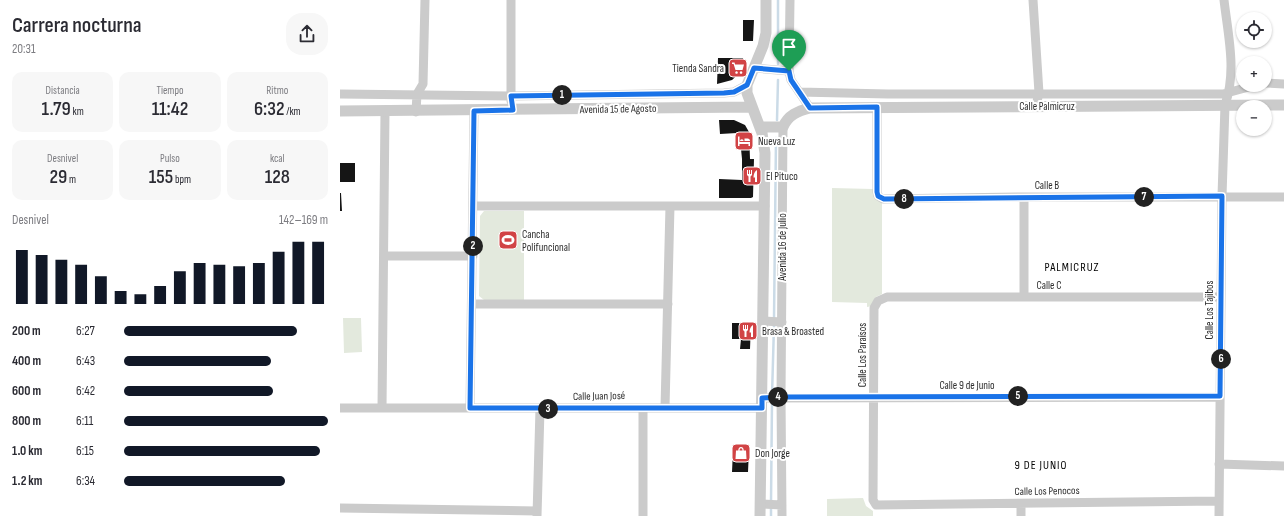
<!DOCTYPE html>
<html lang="es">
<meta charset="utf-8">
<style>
body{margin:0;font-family:"Sofia Sans Condensed",sans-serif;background:#f7f7f7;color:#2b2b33;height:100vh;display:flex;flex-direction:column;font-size:15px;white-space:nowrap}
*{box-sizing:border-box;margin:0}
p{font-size:13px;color:#7c7c81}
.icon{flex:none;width:22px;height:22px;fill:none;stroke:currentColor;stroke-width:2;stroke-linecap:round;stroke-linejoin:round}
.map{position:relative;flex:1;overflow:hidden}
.details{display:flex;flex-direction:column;background:#fff;width:340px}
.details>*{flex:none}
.fabs{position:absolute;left:896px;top:12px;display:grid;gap:8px}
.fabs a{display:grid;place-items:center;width:36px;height:36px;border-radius:50%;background:#fff;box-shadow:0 1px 3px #0004;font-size:20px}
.pin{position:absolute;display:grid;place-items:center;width:34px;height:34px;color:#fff;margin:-41px -17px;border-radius:50% 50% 50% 0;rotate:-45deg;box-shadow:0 0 4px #0007}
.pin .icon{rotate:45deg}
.km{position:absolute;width:20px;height:20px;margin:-10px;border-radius:50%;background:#222;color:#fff;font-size:11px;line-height:20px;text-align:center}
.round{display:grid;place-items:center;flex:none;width:42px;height:42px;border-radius:16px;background:#f7f7f7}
.headline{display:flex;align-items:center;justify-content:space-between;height:68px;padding:0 12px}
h1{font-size:22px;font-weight:600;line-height:30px}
.figures{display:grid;grid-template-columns:repeat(3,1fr);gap:6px;height:68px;padding:4px 12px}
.figures div{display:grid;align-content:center;border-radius:10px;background:#f7f7f7;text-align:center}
.figures b{font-size:20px;font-weight:600}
.figures small{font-size:11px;font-weight:400}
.figures p{font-size:11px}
.chart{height:112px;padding:8px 12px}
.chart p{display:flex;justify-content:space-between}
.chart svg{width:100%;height:72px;margin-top:4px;stroke:#111827;stroke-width:6}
ul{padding:0 12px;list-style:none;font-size:13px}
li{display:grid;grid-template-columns:64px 48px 1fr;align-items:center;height:30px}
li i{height:10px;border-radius:5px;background:#111827}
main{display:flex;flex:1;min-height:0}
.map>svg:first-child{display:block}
</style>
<main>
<section class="details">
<div class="headline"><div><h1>Carrera nocturna</h1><p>20:31</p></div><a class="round"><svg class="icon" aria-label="share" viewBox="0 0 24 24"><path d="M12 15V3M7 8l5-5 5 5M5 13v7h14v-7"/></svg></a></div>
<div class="figures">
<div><p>Distancia</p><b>1.79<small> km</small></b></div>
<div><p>Tiempo</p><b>11:42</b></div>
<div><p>Ritmo</p><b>6:32<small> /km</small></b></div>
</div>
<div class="figures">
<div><p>Desnivel</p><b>29<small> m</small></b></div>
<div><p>Pulso</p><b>155<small> bpm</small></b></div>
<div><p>kcal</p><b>128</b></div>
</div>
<div class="chart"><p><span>Desnivel</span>142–169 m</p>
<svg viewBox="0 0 160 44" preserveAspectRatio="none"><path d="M5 44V11M15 44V14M25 44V17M35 44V20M45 44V27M55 44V36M65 44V38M75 44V33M85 44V24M95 44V19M105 44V20M115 44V21M125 44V19M135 44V12M145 44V6M155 44V6"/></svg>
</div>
<ul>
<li><b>200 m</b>6:27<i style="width:85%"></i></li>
<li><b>400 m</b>6:43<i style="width:72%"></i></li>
<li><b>600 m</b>6:42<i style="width:73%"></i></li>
<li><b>800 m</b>6:11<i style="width:100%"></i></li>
<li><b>1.0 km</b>6:15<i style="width:96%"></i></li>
<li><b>1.2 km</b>6:34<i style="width:79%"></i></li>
</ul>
</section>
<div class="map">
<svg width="944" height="516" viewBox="0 0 944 516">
<rect width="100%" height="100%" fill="#fff"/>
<path fill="#e3e9dd" d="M 492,188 L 533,189 L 542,202 L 542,294 L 536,297 L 532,306 L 527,307 L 527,303 L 492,302 Z
M 144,211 L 184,211 L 184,300 L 144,300 L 139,296 L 140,216 Z
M 3,318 L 21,318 L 22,352 L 4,353 Z
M 523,498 L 526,506 L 533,511 L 533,516 L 487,516 L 487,499 Z"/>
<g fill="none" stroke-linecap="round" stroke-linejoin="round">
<path stroke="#cbdbe7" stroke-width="2.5" d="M 438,64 L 438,0
M 437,120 L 438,80
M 434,320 L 436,138
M 432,396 L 434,325
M 431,502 L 432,401
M 431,516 L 431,507"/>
</g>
<path fill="#151515" d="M 403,20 L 414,20 L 413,41 L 403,41 Z
M 378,58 L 403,58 L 404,69 L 392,80 L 377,84 Z
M 379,120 L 394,120 L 405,125 L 409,132 L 410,159 L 414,159 L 413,197 L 411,198 L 379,198 L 379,179 L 402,180 L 402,159 L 401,149 L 398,149 L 397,133 L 380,134 Z
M 0,163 L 15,163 L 15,182 L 0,182 Z
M 0,193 L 1,193 L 2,211 L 0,211 Z
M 392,323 L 411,323 L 410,349 L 400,349 L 401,339 L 392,339 Z
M 393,450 L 409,450 L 408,472 L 392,472 Z"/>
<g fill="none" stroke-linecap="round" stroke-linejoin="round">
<path stroke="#cbcbcb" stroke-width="9" d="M 171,0 L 171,101
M 450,0 L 449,71 L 451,80 L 470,108
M 693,0 L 699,93 L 696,106
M 414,68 L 449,71
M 925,83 L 944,84
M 459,92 L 548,94 L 883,94 L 916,85
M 0,94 L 171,96 L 384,93 L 394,92 L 407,85
M 537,107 L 537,192 L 538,196 L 543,199 L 684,197 L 944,197
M 76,112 L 77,94 L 83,84 L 85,0
M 133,206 L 425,206
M 44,256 L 133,256
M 684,297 L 684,197
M 132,304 L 328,304
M 423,321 L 442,322
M 423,398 L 880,397
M 0,408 L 422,408
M 42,408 L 45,112
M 130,408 L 134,111
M 325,408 L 330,206
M 879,464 L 944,466
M 879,501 L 536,505 L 533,500 L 534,308 L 538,301 L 547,297 L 881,297
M 420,504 L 442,505
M 681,504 L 681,516
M 0,508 L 197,511
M 197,516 L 200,409
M 303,516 L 303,408
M 442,516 L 441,397 L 443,127
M 879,516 L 882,196 L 885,105 C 897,71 888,35 884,0"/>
<path stroke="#cbcbcb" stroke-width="11" d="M 0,111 L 412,107
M 420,127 L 443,127 C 448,115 458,111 470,108 L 944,105
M 420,516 L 425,153 L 422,133 L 407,93 L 407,85 L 423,46 L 426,33 L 426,0"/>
</g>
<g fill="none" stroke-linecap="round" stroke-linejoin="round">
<g stroke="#fff" stroke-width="8">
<path id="route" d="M 414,68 L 449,71 L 451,80 L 470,108 L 537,107 L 537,192 L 538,196 L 544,199 L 882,196 L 880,396 L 441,397 L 422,398 L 422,408 L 130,408 L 134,111 L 173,110 L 171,96 L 384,93 L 394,92 L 407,85 Z"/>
</g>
<use href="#route" stroke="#1a73e8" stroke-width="5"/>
</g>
<defs>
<g id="supermarket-square" transform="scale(1)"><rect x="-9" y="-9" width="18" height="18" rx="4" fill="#d14345" stroke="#fff"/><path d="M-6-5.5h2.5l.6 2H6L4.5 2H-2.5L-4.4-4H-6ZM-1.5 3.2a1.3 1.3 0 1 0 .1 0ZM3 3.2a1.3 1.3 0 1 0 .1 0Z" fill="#fff"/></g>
<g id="hotel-square" transform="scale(1)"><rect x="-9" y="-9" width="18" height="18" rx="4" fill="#d14345" stroke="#fff"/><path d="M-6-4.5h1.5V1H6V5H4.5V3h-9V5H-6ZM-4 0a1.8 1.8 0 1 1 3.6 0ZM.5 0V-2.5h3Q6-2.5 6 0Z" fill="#fff"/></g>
<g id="restaurant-square" transform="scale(1)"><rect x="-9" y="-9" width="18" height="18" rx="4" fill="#d14345" stroke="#fff"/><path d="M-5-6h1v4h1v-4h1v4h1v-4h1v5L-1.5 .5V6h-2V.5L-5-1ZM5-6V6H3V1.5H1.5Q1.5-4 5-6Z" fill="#fff"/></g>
<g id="stadium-square" transform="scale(1)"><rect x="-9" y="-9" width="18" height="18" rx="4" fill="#d14345" stroke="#fff"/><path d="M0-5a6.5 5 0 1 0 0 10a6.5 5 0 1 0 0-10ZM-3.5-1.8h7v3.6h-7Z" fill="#fff"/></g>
<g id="shop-square" transform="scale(1)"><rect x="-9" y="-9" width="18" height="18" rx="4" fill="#d14345" stroke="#fff"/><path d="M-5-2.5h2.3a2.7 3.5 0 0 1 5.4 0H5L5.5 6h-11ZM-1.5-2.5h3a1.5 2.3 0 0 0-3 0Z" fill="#fff"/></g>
</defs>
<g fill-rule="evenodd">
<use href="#supermarket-square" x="398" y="68"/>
<use href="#hotel-square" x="404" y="141"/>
<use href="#restaurant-square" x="412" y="176"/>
<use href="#stadium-square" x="168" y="240"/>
<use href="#restaurant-square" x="408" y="331"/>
<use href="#shop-square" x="401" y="453"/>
</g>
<g text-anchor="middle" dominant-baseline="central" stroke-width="4" stroke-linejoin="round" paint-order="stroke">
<g font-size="11" fill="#2e2e2e" stroke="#fff" text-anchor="start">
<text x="384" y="68" text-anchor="end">Tienda Sandra</text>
<text x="418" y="141">Nueva Luz</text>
<text x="426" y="176">El Pituco</text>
<text x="182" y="234">Cancha<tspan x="182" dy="13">Polifuncional</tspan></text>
<text x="422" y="331">Brasa &amp; Broasted</text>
<text x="415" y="453">Don Jorge</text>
</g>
<g font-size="11" fill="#2e2e2e" stroke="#fff">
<text x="707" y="106">Calle Palmicruz</text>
<text transform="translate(278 109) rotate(-1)">Avenida 15 de Agosto</text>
<text x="707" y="185">Calle B</text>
<text transform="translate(442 247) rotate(-90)">Avenida 16 de Julio</text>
<text x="709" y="285">Calle C</text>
<text transform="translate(869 310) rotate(-90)">Calle Los Tajibos</text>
<text transform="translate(522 355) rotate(-90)">Calle Los Paraísos</text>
<text x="627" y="385">Calle 9 de Junio</text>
<text transform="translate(259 396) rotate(-1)">Calle Juan José</text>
<text transform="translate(707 491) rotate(-1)">Calle Los Penocos</text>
</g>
<g font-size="12" letter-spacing="1" fill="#000" stroke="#fff">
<text x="732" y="267">PALMICRUZ</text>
<text x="701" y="465">9 DE JUNIO</text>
</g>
</g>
</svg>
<div class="fabs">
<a><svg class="icon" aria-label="locate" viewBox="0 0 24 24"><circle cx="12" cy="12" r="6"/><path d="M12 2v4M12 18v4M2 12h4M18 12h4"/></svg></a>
<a>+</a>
<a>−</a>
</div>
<div class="pin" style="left:449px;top:71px;background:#1e9e55"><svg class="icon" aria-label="arrive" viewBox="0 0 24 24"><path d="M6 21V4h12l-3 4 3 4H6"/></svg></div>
<b class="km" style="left:222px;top:95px">1</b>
<b class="km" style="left:133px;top:246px">2</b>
<b class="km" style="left:208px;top:409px">3</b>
<b class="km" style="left:438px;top:397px">4</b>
<b class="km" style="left:678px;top:396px">5</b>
<b class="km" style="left:881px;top:359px">6</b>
<b class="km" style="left:804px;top:197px">7</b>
<b class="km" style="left:564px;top:199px">8</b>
</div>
</main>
